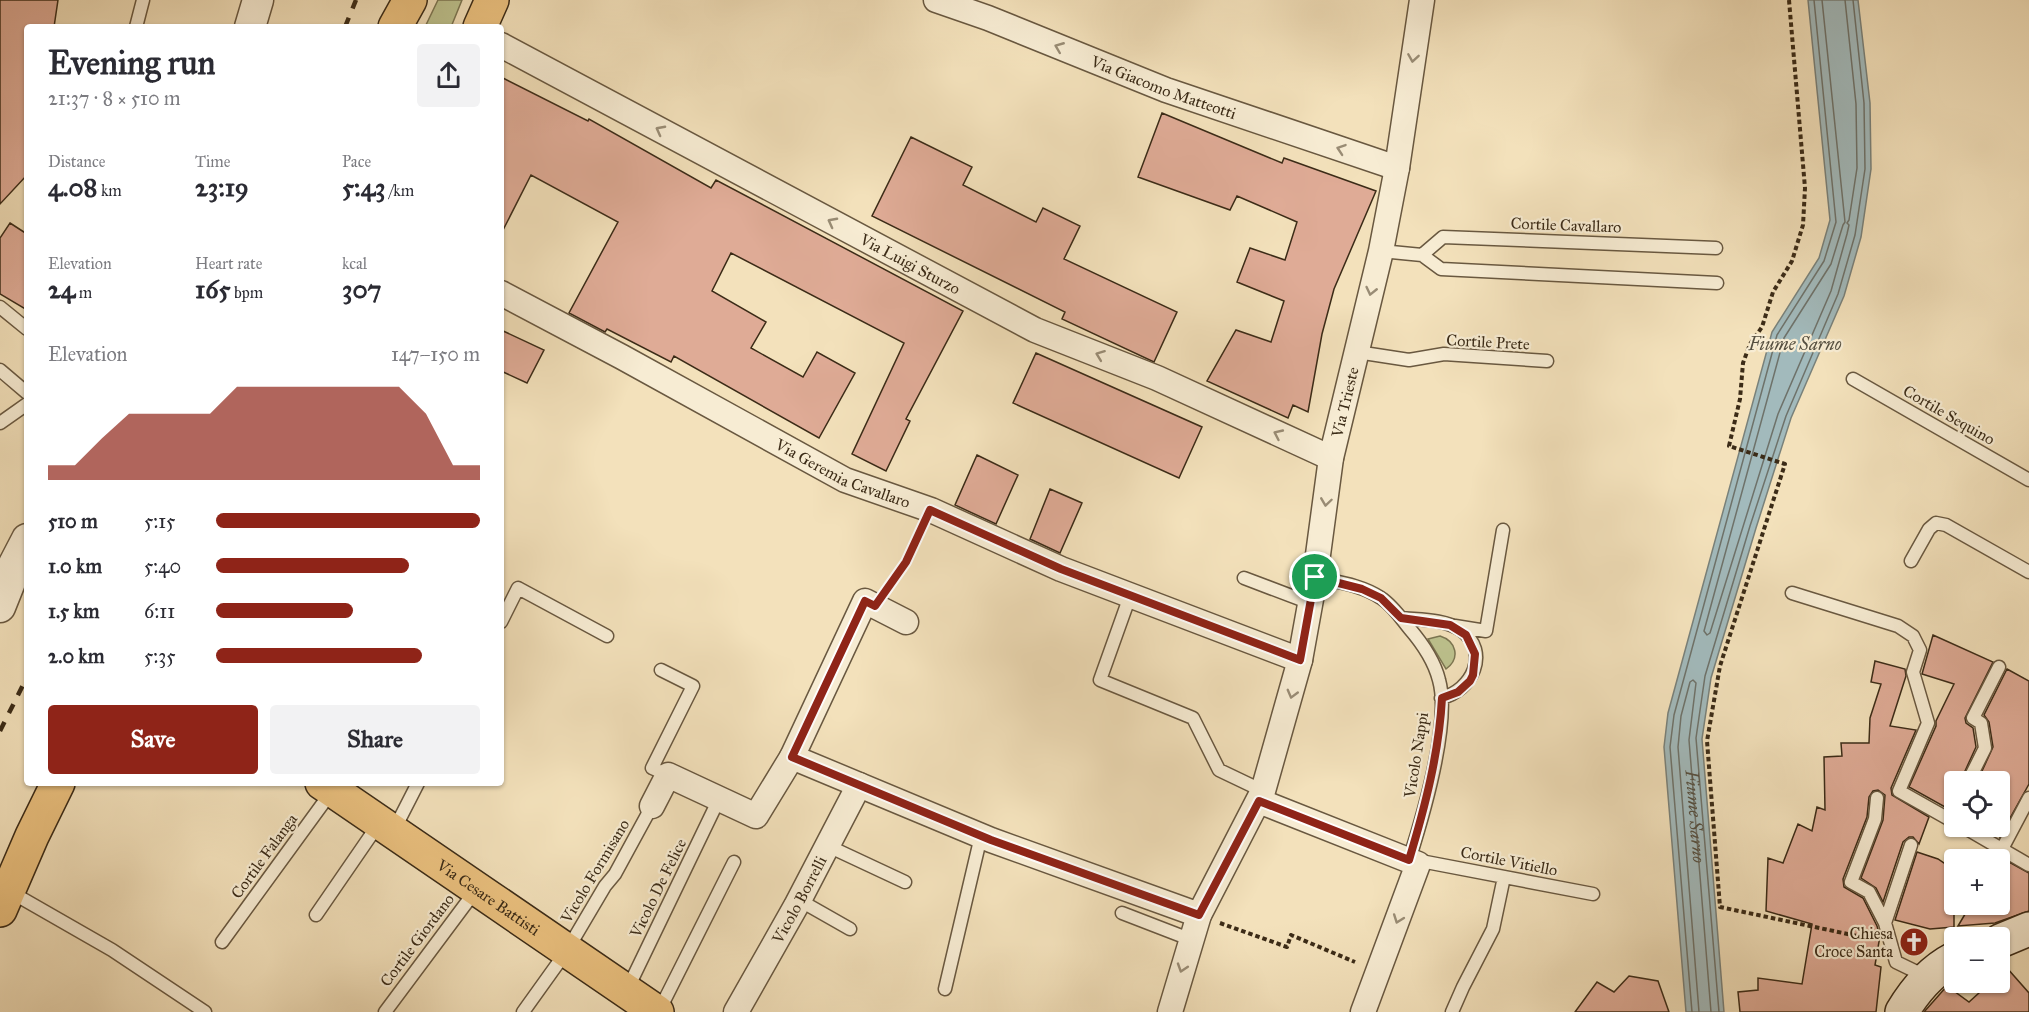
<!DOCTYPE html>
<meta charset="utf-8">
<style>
body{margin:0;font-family:"IM FELL Great Primer",serif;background:#f2f2f3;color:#2b2b33;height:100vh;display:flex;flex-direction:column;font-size:22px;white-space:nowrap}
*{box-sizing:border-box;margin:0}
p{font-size:20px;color:#7c7c81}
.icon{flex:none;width:33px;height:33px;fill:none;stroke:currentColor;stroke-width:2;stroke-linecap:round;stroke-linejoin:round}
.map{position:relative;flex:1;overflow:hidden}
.sheet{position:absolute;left:24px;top:24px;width:480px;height:762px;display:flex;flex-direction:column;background:#fff;border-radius:6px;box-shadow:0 2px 4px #0004}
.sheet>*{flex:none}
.tools{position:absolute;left:1944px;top:771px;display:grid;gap:12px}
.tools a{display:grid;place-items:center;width:66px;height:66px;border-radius:6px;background:#fff;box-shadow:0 2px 4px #0004;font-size:30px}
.pin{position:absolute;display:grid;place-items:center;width:51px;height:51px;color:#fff;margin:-26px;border:3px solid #fff;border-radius:50%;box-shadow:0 2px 6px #0007}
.round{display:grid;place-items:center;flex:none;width:63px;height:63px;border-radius:6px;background:#f2f2f3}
.head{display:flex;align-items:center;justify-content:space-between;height:102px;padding:0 24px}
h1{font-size:33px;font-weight:800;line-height:45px}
.metrics{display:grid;grid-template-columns:repeat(3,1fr);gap:9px;height:102px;padding:6px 24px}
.metrics div{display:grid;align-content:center}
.metrics b{font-size:26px;font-weight:800}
.metrics small{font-size:16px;font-weight:400}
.metrics p{font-size:16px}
.chart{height:168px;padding:12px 24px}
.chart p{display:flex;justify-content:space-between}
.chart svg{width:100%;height:108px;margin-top:6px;fill:#8f2418;opacity:.7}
.action{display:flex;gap:12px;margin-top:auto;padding:12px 24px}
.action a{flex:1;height:69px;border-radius:6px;background:#8f2418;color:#fff;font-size:24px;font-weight:800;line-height:69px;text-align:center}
.action a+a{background:#f2f2f3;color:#2b2b33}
ul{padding:0 24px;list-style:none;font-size:20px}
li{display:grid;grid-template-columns:96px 72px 1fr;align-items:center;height:45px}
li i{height:15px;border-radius:8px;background:#8f2418}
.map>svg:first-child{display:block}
</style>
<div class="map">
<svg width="2029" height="1012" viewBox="0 0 2029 1012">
<rect width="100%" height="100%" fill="#f3e1bb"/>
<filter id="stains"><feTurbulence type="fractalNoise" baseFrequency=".00333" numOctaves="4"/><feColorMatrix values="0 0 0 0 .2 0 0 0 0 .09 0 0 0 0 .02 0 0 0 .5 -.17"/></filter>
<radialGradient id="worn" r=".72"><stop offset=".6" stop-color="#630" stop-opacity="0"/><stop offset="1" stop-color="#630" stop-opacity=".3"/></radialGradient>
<path fill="#bdc28e" stroke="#7c7652" stroke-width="1.5" d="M 438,0 L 462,0 L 451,27 L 425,27 Z
M 1440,636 C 1456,641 1461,658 1446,669 L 1428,639 Z"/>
<path fill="#a2babc" stroke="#79817a" stroke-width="1.5" d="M 1808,0 L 1858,0 L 1870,103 L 1871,169 L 1861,237 L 1844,296 L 1791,418 L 1756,528 L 1711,678 L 1702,739 L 1724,1012 L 1686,1012 L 1664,747 L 1668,713 L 1772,332 L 1819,258 L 1830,220 Z"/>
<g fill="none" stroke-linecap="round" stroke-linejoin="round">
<g stroke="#6e726a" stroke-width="1.5">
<path d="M 1822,0 L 1845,222 L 1843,225 L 1831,264 L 1784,338 L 1704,631 L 1707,635 L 1710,633 L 1778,414 L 1831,291 L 1847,234 L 1849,225 L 1847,223 L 1849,220 L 1857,168 L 1856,104 L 1845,0"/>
<path d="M 1692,1012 L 1670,747 L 1674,715 L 1777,335 L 1824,261 L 1836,222 L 1814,0"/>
<path id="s1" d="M 1699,1012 L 1678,747 L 1681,716 L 1690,682 L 1693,680 L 1696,683 L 1689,740 L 1711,1012"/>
<path d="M 1719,1012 L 1696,738 L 1705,676 L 1750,526 L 1786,416 L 1838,294 L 1855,235 L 1865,169 L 1864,103 L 1853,0"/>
</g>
</g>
<path fill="#dfab96" stroke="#3b2b17" stroke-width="1.5" d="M 0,0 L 58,0 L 54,27 L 27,27 L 27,175 L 0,204 Z
M 501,77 L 588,121 L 589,119 L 711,188 L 716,180 L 963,311 L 906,419 L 910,421 L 886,471 L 852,454 L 904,343 L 731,253 L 712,291 L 766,322 L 751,348 L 803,377 L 817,352 L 855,373 L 819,438 L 674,356 L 671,362 L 607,329 L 605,332 L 569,313 L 618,222 L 531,175 L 501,234 Z
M 1162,113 L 1282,163 L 1284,158 L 1376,191 L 1334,289 L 1322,334 L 1308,412 L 1293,405 L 1288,418 L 1207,381 L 1236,330 L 1271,342 L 1284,301 L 1237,282 L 1250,248 L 1285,260 L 1297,222 L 1237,196 L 1230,210 L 1138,177 Z
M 911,137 L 972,167 L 963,185 L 1036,222 L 1043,208 L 1080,226 L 1064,259 L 1177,312 L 1154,362 L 1062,319 L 1065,312 L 872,216 Z
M 10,223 L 27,234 L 27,310 L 0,294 L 0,238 Z
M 501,330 L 544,350 L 527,383 L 501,371 Z
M 1036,353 L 1202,427 L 1179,478 L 1013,403 Z
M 977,455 L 1018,475 L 996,524 L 955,505 Z
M 1050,489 L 1082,503 L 1060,553 L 1030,539 Z
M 1933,635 L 1993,662 L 1965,718 L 1966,723 L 1973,728 L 1976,747 L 1960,782 L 1954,782 L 1954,794 L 1945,807 L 1909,787 L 1936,726 L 1936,721 L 1954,684 L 1922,674 Z
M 1875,661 L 1905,669 L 1906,676 L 1890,726 L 1916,730 L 1891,788 L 1892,795 L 1929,817 L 1919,844 L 1913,837 L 1909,837 L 1903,842 L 1883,902 L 1876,888 L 1861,878 L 1883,820 L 1885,795 L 1878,790 L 1873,791 L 1869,797 L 1867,817 L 1843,879 L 1844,887 L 1863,898 L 1877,926 L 1880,936 L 1875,965 L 1881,967 L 1876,1012 L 1740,1012 L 1738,992 L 1758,990 L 1758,978 L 1802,984 L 1812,924 L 1766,911 L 1768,858 L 1783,863 L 1798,824 L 1812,831 L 1817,807 L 1825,810 L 1824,757 L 1842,756 L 1841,743 L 1869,743 L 1870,718 L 1881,684 L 1871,682 Z
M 2007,669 L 2029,681 L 2029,784 L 2000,836 L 2000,782 L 1977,782 L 1993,747 L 1989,722 L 1984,715 Z
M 1917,852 L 1938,859 L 1954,870 L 1954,927 L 1930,929 L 1895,920 Z
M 2000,857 L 2029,873 L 2029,911 L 1995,923 L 1958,926 L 1971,904 L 2000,904 Z
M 2007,968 L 2029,993 L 2029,1012 L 1924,1012 L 1947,986 L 1969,1002 L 1991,982 L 2000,982 L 2000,975 Z
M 1629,976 L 1658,981 L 1669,1012 L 1575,1012 L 1597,982 L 1614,992 Z"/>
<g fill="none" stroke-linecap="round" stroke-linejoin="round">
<g stroke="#695840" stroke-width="15">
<path id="service" d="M 136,27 L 143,0
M 1381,251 L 1422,255 L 1441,269 L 1717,283
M 1422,255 L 1443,237 L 1716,248
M 0,307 L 27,329
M 1357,352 L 1409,360 L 1444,354 L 1547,361
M 0,370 L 27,393
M 1853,379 L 2029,480
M 0,423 L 27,404
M 1911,561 L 1929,529 L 1936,523 L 1946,525 L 2029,572
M 1315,577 C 1337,582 1362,585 1381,598 C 1392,605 1401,618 1409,628 C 1422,643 1434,660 1439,680 C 1451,723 1423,816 1409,860
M 1244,578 L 1310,603
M 1792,593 L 1898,626 L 1913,636 L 1920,650 L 1913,672 L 1928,723 L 1899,791 L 1954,822
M 1130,596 L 1100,680 L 1193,718 L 1219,770 L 1263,791
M 1401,618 C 1420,620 1444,619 1461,630 C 1491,652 1472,691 1441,698
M 501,622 L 518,588 L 607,636
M 1455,626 L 1486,631 L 1503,530
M 661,670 L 693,686 L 652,768 L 668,775
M 1968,782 L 1985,748 L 1981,723 L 1973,718 L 1999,667
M 1877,798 L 1875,819 L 1851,882 L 1869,892 L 1885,923
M 1948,819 L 1954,807
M 1962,826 L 2029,865
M 394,830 L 418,783
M 1911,845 L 1885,923 L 1896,962 L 1927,977
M 828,846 L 905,882
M 2002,849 L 2029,798
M 1418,864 L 1426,862 L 1593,894
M 9,891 L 112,950 L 205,1012
M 799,900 L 850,929
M 1122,913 L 1192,940
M 316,915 L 380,822
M 222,942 L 332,791
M 945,989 L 981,836
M 627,990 L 719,799
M 659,1011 L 734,862
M 385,1012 L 476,890
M 523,1012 L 566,952 L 605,886 L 615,874 L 652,806
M 1452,1012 L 1463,987 L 1493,929 L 1504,877"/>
</g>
<g stroke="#695840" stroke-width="27">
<g id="minor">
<path id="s2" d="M 936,0 L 988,18 L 1166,90 L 1397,168"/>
<path id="s3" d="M 501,45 L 1035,330 L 1157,378 L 1331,458"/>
<path id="s4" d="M 501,293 L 622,357 L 845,480 L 931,510 L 1061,569 L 1300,660"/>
<path d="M 906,622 L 865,601 L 792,757 L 991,840 L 1199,915"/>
<path d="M 1259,801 L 1418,864 L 1363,1012"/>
<path d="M 652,806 L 668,775 L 756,816 L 792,757"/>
<path id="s5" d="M 736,1012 L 796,906 L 859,785"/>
<path id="s6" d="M 1170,1012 L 1199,915 L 1263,791 L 1300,660 L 1315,577 L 1331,458 L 1381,251 L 1397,168 L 1422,0"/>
</g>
</g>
<g stroke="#695840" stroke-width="33">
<path id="tertiary" d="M 250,27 L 258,0
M 0,607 L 10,582 L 14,564 L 27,539"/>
</g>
<g stroke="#3b2b17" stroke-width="36">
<path id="secondary" d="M 2000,941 L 2029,929
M 1902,1012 C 1915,990 1931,971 1954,959"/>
</g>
<g stroke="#3b2b17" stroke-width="36">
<g id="primary">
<path d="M 395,27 L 410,0"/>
<path d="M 480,27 L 492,0"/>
<path id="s7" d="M 322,783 C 434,859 545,936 657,1012"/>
<path d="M 0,910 L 32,836 L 58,783"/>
</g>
</g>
<path stroke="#3b2b17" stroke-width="4" stroke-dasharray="4.5 3" stroke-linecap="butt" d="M 1789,0 L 1805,188 L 1803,225 L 1792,261 L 1773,292 L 1762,327 L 1750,344 L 1743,363 L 1740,399 L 1729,446 L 1785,464 L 1720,666 L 1707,741 L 1720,907 L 1862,937 L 1871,935
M 888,587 L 906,562 L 920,532
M 1220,923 L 1287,947 L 1291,935 L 1355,962"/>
<use href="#service" stroke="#f7ecd3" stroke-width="12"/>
<use href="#minor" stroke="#f7ecd3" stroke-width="24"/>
<use href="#tertiary" stroke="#f7ecd3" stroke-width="30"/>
<use href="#secondary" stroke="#f7ecd3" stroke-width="33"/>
<use href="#primary" stroke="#eac07e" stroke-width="33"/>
<path stroke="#3b2b17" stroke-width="4.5" stroke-dasharray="10 10" stroke-linecap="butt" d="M 345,27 L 356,0
M 0,731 L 27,677"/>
</g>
<defs><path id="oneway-chevron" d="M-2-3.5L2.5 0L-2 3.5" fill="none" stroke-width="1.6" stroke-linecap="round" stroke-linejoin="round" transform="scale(1.5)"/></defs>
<g stroke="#998c75">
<use href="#oneway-chevron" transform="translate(1059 47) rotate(-158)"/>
<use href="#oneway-chevron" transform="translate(1413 58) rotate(99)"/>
<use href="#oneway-chevron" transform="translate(660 130) rotate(-152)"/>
<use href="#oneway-chevron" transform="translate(1341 149) rotate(-161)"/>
<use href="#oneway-chevron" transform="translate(832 222) rotate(-152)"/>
<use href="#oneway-chevron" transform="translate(1371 291) rotate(103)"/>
<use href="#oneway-chevron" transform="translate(1100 355) rotate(-159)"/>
<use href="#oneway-chevron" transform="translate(1278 434) rotate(-155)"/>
<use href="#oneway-chevron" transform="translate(1326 502) rotate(98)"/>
<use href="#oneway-chevron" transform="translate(1292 694) rotate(105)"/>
<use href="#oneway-chevron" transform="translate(1398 919) rotate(110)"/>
<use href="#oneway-chevron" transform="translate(1182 968) rotate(108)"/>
</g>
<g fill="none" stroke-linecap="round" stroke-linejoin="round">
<g stroke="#fff" stroke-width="12">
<path id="route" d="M 930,510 L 1061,569 L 1300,660 L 1315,577 L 1362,589 L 1381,598 L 1401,618 L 1450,625 L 1466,635 L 1475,654 L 1473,675 L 1470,681 L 1458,692 L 1442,698 C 1439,753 1425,807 1409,860 L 1259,801 L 1199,915 L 991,840 L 792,757 L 865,601 L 875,606 L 906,562 Z"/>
</g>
<use href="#route" stroke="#8f2418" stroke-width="8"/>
</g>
<defs>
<g id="church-disc" transform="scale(1.5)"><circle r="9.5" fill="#8f2418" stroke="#f7ecd3"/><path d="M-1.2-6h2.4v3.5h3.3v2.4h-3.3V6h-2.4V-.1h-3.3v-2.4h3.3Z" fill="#fff"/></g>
</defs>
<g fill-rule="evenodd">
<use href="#church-disc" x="1914" y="942"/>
</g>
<g text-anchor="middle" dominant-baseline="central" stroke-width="4.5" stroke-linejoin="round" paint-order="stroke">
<g font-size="16" fill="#3b2b17" stroke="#f7ecd3">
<text stroke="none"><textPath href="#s2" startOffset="244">Via Giacomo Matteotti</textPath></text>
<text transform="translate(1566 225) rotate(2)">Cortile Cavallaro</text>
<text stroke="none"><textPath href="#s3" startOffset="464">Via Luigi Sturzo</textPath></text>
<text transform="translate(1488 342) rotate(3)">Cortile Prete</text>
<text stroke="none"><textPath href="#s6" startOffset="639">Via Trieste</textPath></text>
<text transform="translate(1949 415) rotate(30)">Cortile Sequino</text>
<text stroke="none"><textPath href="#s4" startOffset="387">Via Geremia Cavallaro</textPath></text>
<text transform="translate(1416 755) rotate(-81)">Vicolo Nappi</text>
<text transform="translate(264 856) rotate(-54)">Cortile Falanga</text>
<text transform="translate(1509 861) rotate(11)">Cortile Vitiello</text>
<text transform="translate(595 871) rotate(-59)">Vicolo Formisano</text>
<text transform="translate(658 888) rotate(-64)">Vicolo De Felice</text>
<text stroke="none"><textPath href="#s7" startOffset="202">Via Cesare Battisti</textPath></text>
<text stroke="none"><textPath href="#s5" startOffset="129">Vicolo Borrelli</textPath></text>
<text transform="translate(417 940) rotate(-53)">Cortile Giordano</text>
</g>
<g font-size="16" fill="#3b2b17" stroke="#f7ecd3" text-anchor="end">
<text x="1893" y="933">Chiesa<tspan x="1893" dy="18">Croce Santa</tspan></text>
</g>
<g font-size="18" font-style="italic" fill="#554f40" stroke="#f7ecd3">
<text x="1795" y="344">Fiume Sarno</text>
<text stroke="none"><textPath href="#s1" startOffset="474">Fiume Sarno</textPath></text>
</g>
</g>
<rect width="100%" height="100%" filter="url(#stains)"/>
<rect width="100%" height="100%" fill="url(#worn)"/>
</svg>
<div class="tools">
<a><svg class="icon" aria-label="locate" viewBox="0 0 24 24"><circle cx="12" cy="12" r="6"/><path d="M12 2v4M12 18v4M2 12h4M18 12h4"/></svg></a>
<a>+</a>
<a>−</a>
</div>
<div class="pin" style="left:1315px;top:577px;background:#1e9e55"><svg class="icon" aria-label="arrive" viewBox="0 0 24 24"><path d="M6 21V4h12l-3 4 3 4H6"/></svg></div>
<section class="sheet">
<div class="head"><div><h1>Evening run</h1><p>21:37 · 8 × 510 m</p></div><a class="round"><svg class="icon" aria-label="share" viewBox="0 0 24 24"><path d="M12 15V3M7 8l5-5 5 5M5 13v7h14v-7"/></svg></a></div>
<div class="metrics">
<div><p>Distance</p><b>4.08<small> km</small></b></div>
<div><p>Time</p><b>23:19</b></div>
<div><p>Pace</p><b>5:43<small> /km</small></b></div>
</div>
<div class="metrics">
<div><p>Elevation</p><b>24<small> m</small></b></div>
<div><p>Heart rate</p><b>165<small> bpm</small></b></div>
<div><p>kcal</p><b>307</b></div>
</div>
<div class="chart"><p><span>Elevation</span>147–150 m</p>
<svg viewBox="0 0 160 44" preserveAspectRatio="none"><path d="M0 44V38L10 38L20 27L30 17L40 17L50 17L60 17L70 6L80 6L90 6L100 6L110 6L120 6L130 6L140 17L150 38L160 38V44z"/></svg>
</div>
<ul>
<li><b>510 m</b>5:15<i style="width:100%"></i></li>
<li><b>1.0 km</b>5:40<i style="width:73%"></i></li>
<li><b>1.5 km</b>6:11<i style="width:52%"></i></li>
<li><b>2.0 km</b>5:35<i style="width:78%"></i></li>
</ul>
<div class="action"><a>Save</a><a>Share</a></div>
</section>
</div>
